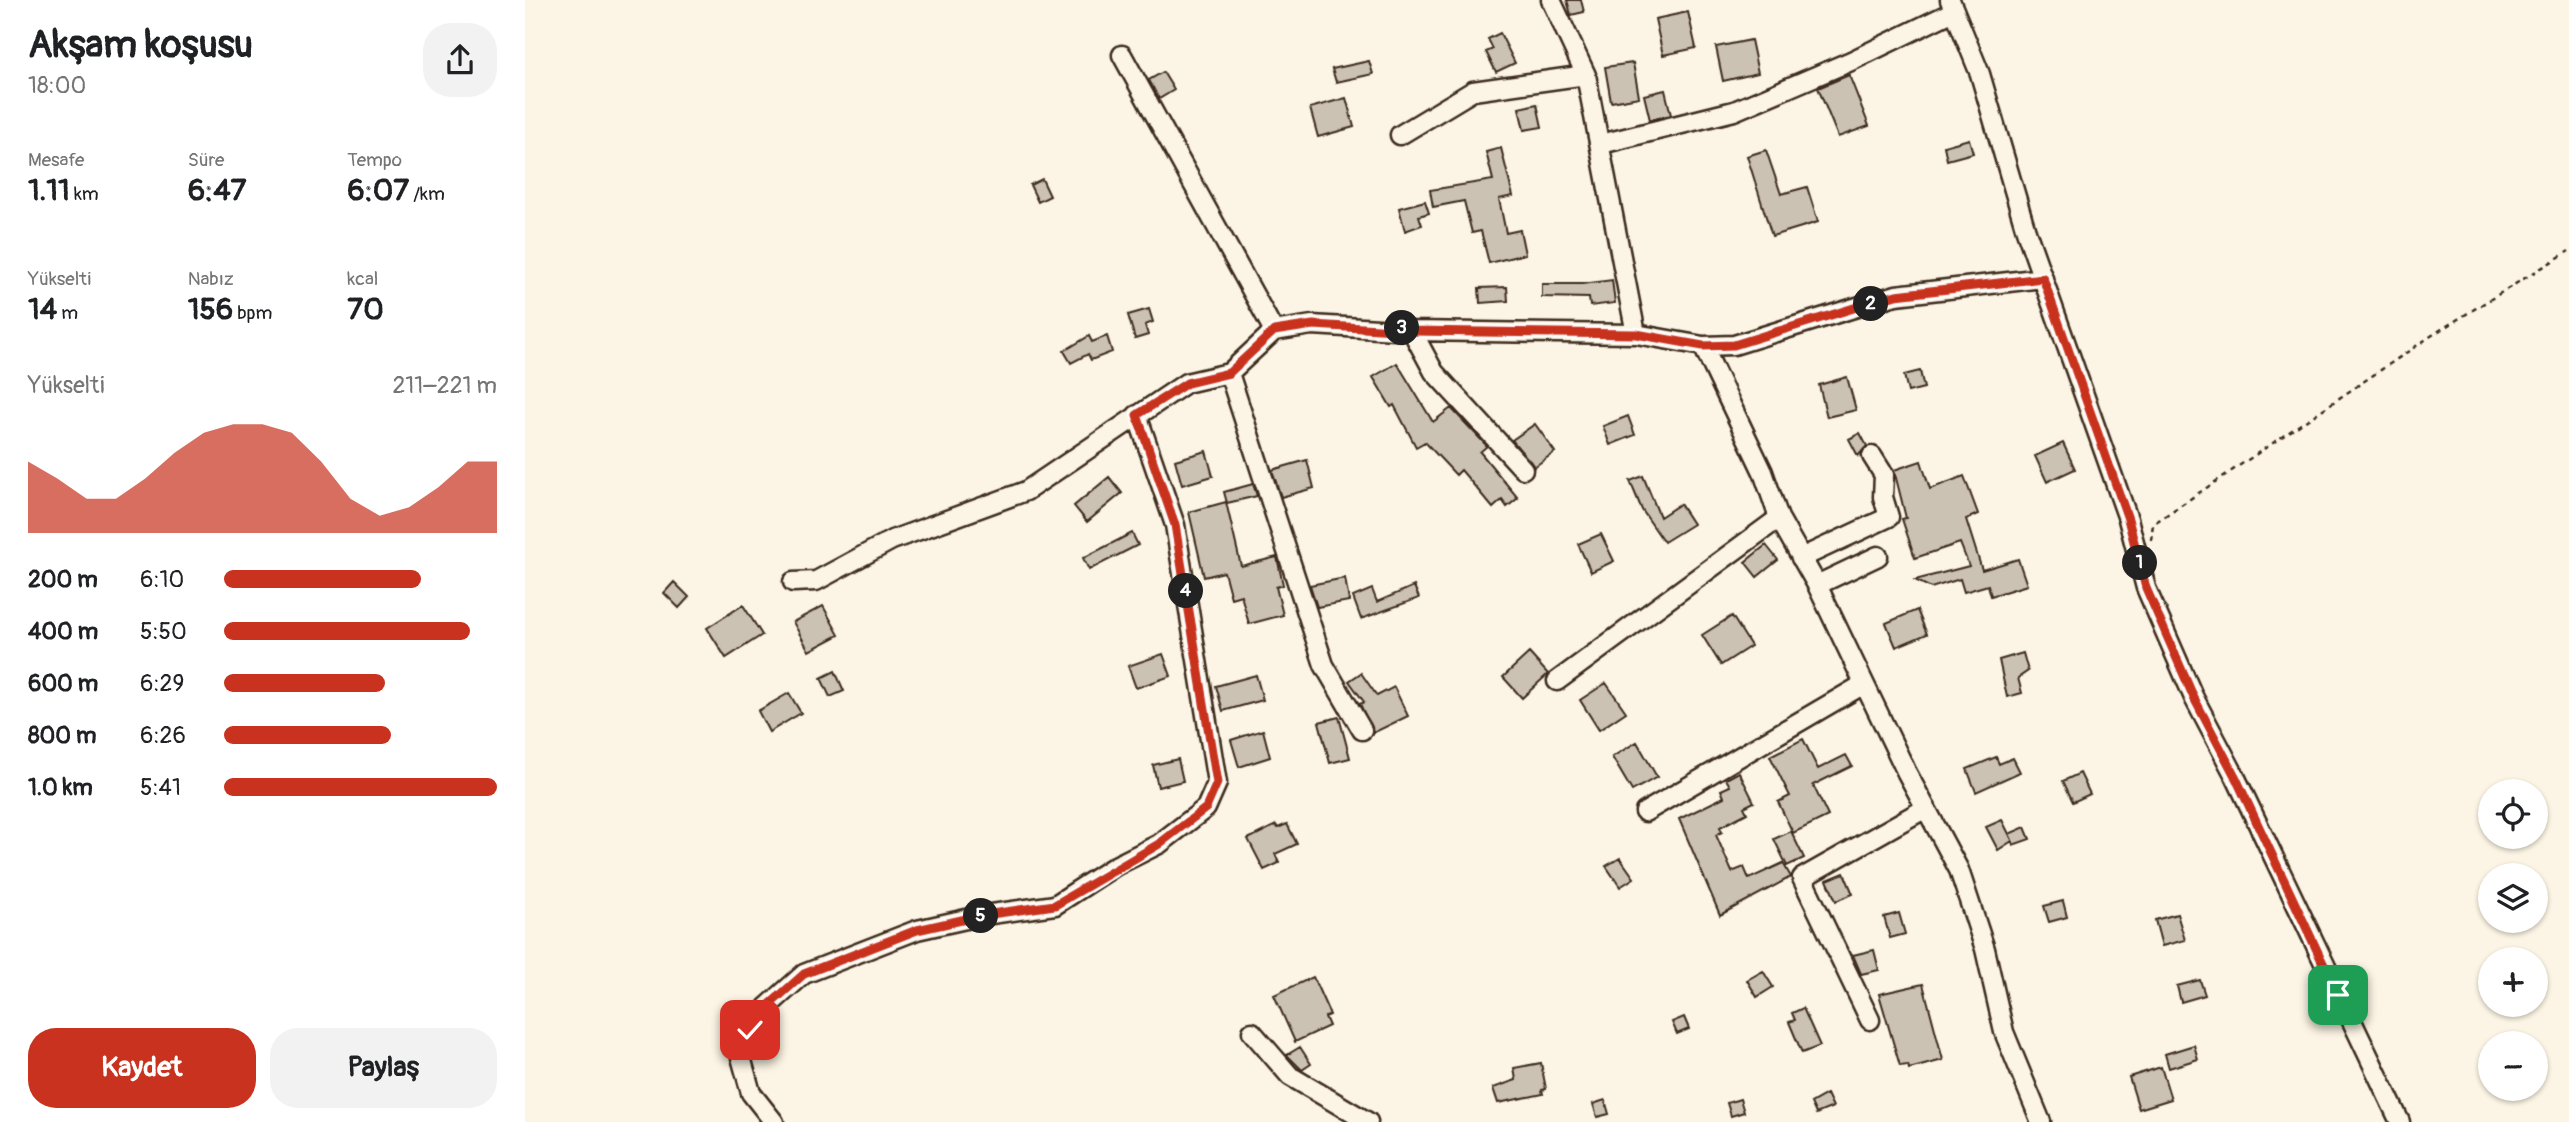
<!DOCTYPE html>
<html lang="tr">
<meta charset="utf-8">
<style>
body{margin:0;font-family:Pangolin,sans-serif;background:#f2f2f2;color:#202124;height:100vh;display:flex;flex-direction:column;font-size:26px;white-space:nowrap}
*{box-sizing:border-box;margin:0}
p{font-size:23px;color:#757577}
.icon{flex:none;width:38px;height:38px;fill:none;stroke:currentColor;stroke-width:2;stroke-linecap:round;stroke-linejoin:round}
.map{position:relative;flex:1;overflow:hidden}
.sheet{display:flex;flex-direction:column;background:#fff;width:525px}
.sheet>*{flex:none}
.buttons{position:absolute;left:1953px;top:779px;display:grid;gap:14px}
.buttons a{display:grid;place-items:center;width:70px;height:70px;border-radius:50%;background:#fff;box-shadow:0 2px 5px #0004;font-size:35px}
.pin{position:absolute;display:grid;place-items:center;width:60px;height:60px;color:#fff;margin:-30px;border-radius:14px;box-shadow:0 4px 10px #0006}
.km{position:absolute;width:35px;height:35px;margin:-18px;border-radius:50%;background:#222;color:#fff;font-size:19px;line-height:35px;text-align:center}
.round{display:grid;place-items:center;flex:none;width:74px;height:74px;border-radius:28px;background:#f2f2f2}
.headline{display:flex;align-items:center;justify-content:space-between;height:119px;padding:0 28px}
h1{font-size:38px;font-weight:700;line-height:52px}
.figures{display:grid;grid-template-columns:repeat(3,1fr);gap:10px;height:119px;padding:7px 28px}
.figures div{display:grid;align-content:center}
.figures b{font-size:30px;font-weight:700}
.figures small{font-size:19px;font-weight:400}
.figures p{font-size:19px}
.chart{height:196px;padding:14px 28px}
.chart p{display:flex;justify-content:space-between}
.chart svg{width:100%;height:126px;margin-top:7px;fill:#c8321e;opacity:.7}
.action{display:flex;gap:14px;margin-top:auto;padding:14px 28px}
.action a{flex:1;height:80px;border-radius:28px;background:#c8321e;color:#fff;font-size:28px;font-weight:700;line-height:80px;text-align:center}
.action a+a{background:#f2f2f2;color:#202124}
ul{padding:0 28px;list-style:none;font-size:23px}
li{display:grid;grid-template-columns:112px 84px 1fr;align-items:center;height:52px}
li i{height:18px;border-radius:9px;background:#c8321e}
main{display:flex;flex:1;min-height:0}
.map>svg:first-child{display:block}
</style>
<main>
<section class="sheet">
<div class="headline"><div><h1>Akşam koşusu</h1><p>18:00</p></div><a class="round"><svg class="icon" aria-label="share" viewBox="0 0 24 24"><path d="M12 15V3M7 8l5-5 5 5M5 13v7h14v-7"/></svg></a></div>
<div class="figures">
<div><p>Mesafe</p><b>1.11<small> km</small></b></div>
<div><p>Süre</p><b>6:47</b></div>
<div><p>Tempo</p><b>6:07<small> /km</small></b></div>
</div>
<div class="figures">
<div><p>Yükselti</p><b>14<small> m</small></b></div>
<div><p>Nabız</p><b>156<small> bpm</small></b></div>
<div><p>kcal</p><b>70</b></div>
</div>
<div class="chart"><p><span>Yükselti</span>211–221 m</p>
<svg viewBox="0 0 160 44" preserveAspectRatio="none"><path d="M0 44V19L10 25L20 32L30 32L40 25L50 16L60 9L70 6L80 6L90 9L100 19L110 32L120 38L130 35L140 28L150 19L160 19V44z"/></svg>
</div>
<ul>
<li><b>200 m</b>6:10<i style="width:72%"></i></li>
<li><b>400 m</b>5:50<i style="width:90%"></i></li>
<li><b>600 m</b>6:29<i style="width:59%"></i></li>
<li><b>800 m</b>6:26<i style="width:61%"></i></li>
<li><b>1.0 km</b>5:41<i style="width:100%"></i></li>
</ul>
<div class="action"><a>Kaydet</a><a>Paylaş</a></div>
</section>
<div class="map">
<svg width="2044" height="1122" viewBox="0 0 2044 1122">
<rect width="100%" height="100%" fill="#fcf5e5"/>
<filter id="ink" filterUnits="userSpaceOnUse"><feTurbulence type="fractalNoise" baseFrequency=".0143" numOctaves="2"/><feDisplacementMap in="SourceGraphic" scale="14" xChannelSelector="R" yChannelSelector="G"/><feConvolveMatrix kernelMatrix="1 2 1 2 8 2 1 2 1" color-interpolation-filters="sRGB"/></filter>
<g filter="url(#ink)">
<path fill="#ccc2b3" stroke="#3b2a1e" stroke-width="2" d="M 1042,0 L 1056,0 L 1059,12 L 1046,15 Z
M 1163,12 L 1171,48 L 1138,55 L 1130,19 Z
M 975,33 L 990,63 L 971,72 L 961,52 L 968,49 L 963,39 Z
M 1226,40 L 1233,73 L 1198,81 L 1191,47 Z
M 844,61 L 848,74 L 811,82 L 807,69 Z
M 1108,63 L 1114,97 L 1086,102 L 1080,67 Z
M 638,72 L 649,90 L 634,99 L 624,80 Z
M 1324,75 L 1344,126 L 1313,137 L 1293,88 Z
M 1140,90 L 1146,115 L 1125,120 L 1119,95 Z
M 821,98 L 829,127 L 793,137 L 785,108 Z
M 1012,104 L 1017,127 L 999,130 L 994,108 Z
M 1444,139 L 1448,153 L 1422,160 L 1419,146 Z
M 976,148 L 988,196 L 974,199 L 981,233 L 995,230 L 1000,254 L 964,263 L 956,231 L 947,233 L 939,201 L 908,207 L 905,190 L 968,180 L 961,152 Z
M 1241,150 L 1256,194 L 1282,187 L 1293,222 L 1247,236 L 1222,156 Z
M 517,179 L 525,196 L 513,202 L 505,185 Z
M 900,201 L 904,213 L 894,216 L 897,225 L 880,231 L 874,208 Z
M 1087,280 L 1090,303 L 1065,306 L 1064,298 L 1017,297 L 1017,284 L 1057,284 Z
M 982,287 L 983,301 L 955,303 L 954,288 Z
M 624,309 L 628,322 L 620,325 L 623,335 L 610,339 L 603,315 Z
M 564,336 L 567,342 L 582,336 L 587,352 L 566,360 L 563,354 L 546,363 L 539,351 Z
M 872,363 L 908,422 L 926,408 L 962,446 L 955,452 L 993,498 L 982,507 L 977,500 L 968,508 L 936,470 L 931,475 L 900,442 L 891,447 L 869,405 L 866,407 L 848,377 Z
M 1395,371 L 1399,388 L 1383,392 L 1379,375 Z
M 1322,377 L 1331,410 L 1302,417 L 1294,385 Z
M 1103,416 L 1110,435 L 1085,445 L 1078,426 Z
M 1010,424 L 1030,452 L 1009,467 L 987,440 Z
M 1335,433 L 1342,446 L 1333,456 L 1324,439 Z
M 1538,443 L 1550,469 L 1522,482 L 1510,456 Z
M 681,451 L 688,476 L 657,485 L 650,460 Z
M 782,460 L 789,488 L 756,497 L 747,470 Z
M 1396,461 L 1405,489 L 1439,476 L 1453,514 L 1441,519 L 1457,570 L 1493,559 L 1502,585 L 1466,596 L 1463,585 L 1439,592 L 1435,579 L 1406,588 L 1390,580 L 1444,566 L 1435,543 L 1390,558 L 1377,519 L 1381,518 L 1369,470 Z
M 1118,476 L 1135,517 L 1155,504 L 1168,524 L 1139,542 L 1117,510 L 1105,481 Z
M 584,477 L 597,493 L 562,522 L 549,506 Z
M 728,484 L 732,496 L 702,503 L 699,492 Z
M 701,502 L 716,566 L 752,557 L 758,585 L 751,587 L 758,615 L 724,624 L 716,595 L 706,598 L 699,572 L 679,577 L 664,512 Z
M 607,533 L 613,545 L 564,570 L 558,558 Z
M 1076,534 L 1089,561 L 1066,572 L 1053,544 Z
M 1241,545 L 1253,560 L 1232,577 L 1220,562 Z
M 820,578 L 824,601 L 792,607 L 785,585 Z
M 149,582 L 164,597 L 154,608 L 139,593 Z
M 889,586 L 894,598 L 836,619 L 828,597 L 847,589 L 852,602 Z
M 218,605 L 237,635 L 201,658 L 182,628 Z
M 298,606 L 314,635 L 284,651 L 268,622 Z
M 1392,610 L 1402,634 L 1371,647 L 1361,623 Z
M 1207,616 L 1226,646 L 1196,665 L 1177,635 Z
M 1004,653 L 1023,674 L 997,698 L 978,677 Z
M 1498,653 L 1503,671 L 1493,678 L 1497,693 L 1482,697 L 1474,660 Z
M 638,654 L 646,676 L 611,688 L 603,666 Z
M 310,671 L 319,691 L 305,697 L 296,678 Z
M 836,673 L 852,696 L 869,687 L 883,716 L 848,733 L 835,704 L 839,702 L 824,681 Z
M 731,675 L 738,700 L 698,711 L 691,686 Z
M 1081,683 L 1101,712 L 1074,730 L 1055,700 Z
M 264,693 L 276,713 L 244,732 L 233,711 Z
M 814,717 L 825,758 L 805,763 L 794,722 Z
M 738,730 L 745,757 L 714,767 L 706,740 Z
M 1278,739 L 1293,769 L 1321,755 L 1327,766 L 1288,785 L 1303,816 L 1268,833 L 1253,802 L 1265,796 L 1245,756 Z
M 1112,742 L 1132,777 L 1107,791 L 1087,757 Z
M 1471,757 L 1474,764 L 1488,758 L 1495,772 L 1451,792 L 1442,769 Z
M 653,759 L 658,781 L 633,787 L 628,765 Z
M 1214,772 L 1229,802 L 1219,807 L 1222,813 L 1195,827 L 1197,832 L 1191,835 L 1207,872 L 1219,867 L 1224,879 L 1258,863 L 1266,877 L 1195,915 L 1154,819 L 1199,797 L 1196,790 L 1205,786 L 1201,779 Z
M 1555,773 L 1565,794 L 1548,802 L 1538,781 Z
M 1477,820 L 1487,840 L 1484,834 L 1500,827 L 1505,839 L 1488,845 L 1487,841 L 1473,850 L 1461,827 Z
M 762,824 L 772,844 L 750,854 L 754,863 L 739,870 L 723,839 L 751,825 L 753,828 Z
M 1266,831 L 1279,858 L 1262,866 L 1249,839 Z
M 1095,858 L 1109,878 L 1095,887 L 1081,866 Z
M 1319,873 L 1328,894 L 1311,901 L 1302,880 Z
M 1538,901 L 1542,917 L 1524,922 L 1519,906 Z
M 1374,913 L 1380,934 L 1365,938 L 1359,917 Z
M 1652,914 L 1660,940 L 1637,946 L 1630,920 Z
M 1349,950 L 1354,970 L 1336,974 L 1328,955 Z
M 1238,971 L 1248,987 L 1232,997 L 1222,980 Z
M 788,977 L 805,1015 L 800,1017 L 804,1026 L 770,1042 L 749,995 Z
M 1675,980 L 1680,995 L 1656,1002 L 1652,986 Z
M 1398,984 L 1418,1060 L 1384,1069 L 1383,1065 L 1375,1066 L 1354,994 Z
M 1278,1008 L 1295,1046 L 1277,1053 L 1264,1022 L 1270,1020 L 1267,1013 Z
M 1159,1017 L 1164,1029 L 1152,1034 L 1147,1022 Z
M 1669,1045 L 1673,1059 L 1644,1068 L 1640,1054 Z
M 775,1047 L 786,1064 L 777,1070 L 762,1055 Z
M 1016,1063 L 1021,1089 L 1017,1090 L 1018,1094 L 973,1103 L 968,1088 L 991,1080 L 989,1068 Z
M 1636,1067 L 1646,1099 L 1614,1109 L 1604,1077 Z
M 1302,1094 L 1308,1107 L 1291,1114 L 1286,1103 Z
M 1215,1099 L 1219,1112 L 1206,1116 L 1202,1103 Z
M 1080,1100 L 1084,1114 L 1072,1117 L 1068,1104 Z"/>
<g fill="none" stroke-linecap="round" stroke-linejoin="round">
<g stroke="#3b2a1e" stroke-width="23">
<path id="minor" d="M 1026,0 L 1061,75
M 1425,0 L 1455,74 L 1501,231 L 1603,519 L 1621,588 L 1669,698 L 1710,776 L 1875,1122
M 597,55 L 749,331
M 875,135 L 948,91 L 1061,75 L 1111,334
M 1076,144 L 1209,111 L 1326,61 L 1429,11
M 887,331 L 909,372 L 998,469
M 1178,346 L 1238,472 L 1254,518 L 1292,585 L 1382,773 L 1434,870 L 1460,949 L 1479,1032 L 1516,1122
M 704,373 L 799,665 L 837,730
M 1276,558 L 1364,517 L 1358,497 L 1359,475 L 1347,456
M 268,582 L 291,581 L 367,540 L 501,491 L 661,383 L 704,373 L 749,331 L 787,325 L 887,331 L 1111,334 L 1178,346 L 1209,345 L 1371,295 L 1518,278
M 1292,585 L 1353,556
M 1032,681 L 1254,518
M 1120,812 L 1339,684
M 1345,1020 L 1277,878 L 1401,808
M 727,1032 L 765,1076 L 843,1122
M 249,1122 L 226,1093 L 216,1057 L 225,1030 L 242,1007 L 279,974 L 392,930 L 459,915 L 530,905 L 590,866 L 634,844 L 681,808 L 692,783 L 650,525 L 612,415"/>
</g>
<path stroke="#3b2a1e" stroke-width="2.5" stroke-dasharray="5 5" stroke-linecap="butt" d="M 1626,540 L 1628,524 L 1912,332 L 2044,251"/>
<use href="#minor" stroke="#fcf5e5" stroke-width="18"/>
</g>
</g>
<g fill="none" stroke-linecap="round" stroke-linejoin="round" filter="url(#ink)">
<g stroke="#fff" stroke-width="14">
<path id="route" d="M 225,1030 L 242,1007 L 279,974 L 392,930 L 459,915 L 530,905 L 634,844 L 681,808 L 692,783 L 650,525 L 612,415 L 662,383 L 704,373 L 749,331 L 788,325 L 887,331 L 1111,334 L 1178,346 L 1209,345 L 1371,295 L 1518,278 L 1603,519 L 1621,588 L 1669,698 L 1710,776 L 1813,995"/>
</g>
<use href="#route" stroke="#c8321e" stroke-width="9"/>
</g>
</svg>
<div class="buttons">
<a><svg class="icon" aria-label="locate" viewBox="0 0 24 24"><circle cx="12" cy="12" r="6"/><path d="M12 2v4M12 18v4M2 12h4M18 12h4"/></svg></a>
<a><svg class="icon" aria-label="layers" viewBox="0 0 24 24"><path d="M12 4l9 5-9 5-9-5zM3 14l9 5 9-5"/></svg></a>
<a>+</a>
<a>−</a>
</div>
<div class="pin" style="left:1813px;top:995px;background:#1e9e55"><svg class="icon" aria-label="arrive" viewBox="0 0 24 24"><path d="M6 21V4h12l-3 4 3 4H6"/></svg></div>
<div class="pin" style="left:225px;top:1030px;background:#d93025"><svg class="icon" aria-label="check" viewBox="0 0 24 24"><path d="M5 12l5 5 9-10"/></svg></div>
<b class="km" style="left:1615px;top:563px">1</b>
<b class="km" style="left:1346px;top:304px">2</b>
<b class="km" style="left:877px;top:328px">3</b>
<b class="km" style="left:661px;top:591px">4</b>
<b class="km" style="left:456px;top:916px">5</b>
</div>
</main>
